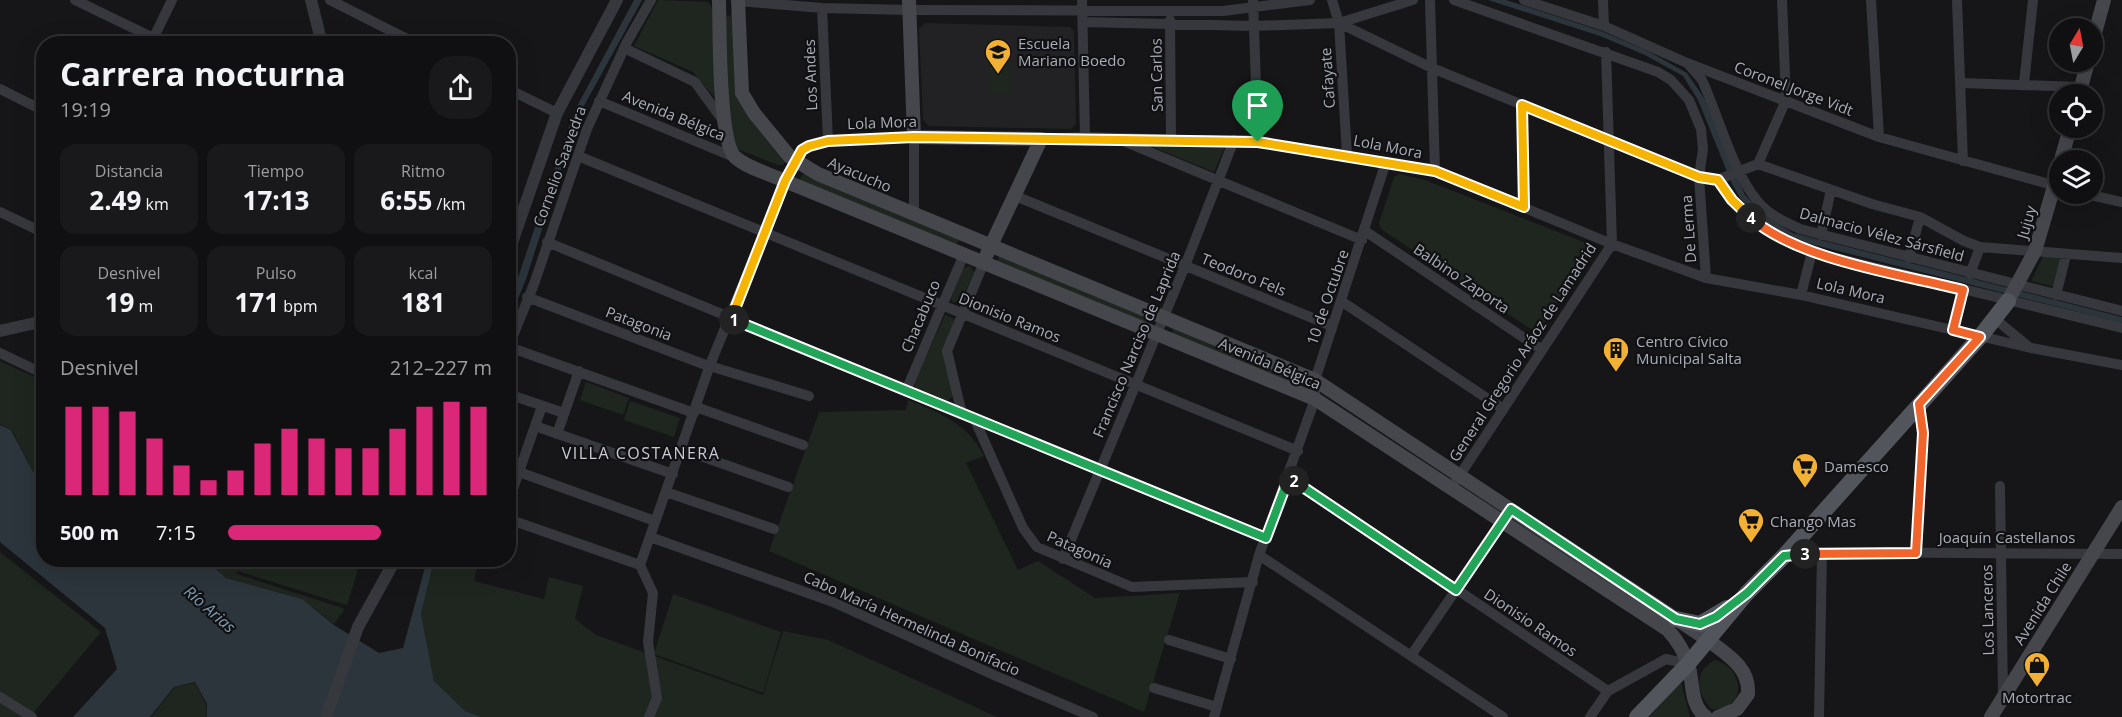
<!DOCTYPE html>
<html lang="es">
<meta charset="utf-8">
<style>
body{margin:0;font-family:"Open Sans",sans-serif;background:#19191b;color:#f1f3f6;height:100vh;display:flex;flex-direction:column;font-size:22px;white-space:nowrap}
*{box-sizing:border-box;margin:0}
p{font-size:20px;color:#9c9d9f}
.icon{flex:none;width:33px;height:33px;fill:none;stroke:currentColor;stroke-width:2;stroke-linecap:round;stroke-linejoin:round}
.map{position:relative;flex:1;overflow:hidden}
.drawer{position:absolute;left:36px;top:36px;width:480px;height:531px;display:flex;flex-direction:column;background:#101012;border-radius:24px;box-shadow:0 6px 24px #0002,0 0 0 2px #303032}
.drawer>*{flex:none}
.needle{width:39px;rotate:10deg}
.controls{position:absolute;left:2049px;top:18px;display:grid;gap:12px}
.controls a{display:grid;place-items:center;width:54px;height:54px;border-radius:50%;background:#101012;box-shadow:0 6px 24px #0002,0 0 0 2px #303032;font-size:30px}
.pin{position:absolute;display:grid;place-items:center;width:51px;height:51px;color:#fff;margin:-62px -26px;border-radius:50% 50% 50% 0;rotate:-45deg;box-shadow:0 0 6px #0007}
.pin .icon{rotate:45deg}
.km{position:absolute;width:30px;height:30px;margin:-15px;border-radius:50%;background:#222;color:#fff;font-size:16px;line-height:30px;text-align:center}
.round{display:grid;place-items:center;flex:none;width:63px;height:63px;border-radius:24px;background:#19191b}
.summary{display:flex;align-items:center;justify-content:space-between;height:102px;padding:0 24px}
h1{font-size:33px;font-weight:700;line-height:45px}
.figures{display:grid;grid-template-columns:repeat(3,1fr);gap:9px;height:102px;padding:6px 24px}
.figures div{display:grid;align-content:center;border-radius:15px;background:#19191b;text-align:center}
.figures b{font-size:26px;font-weight:700}
.figures small{font-size:16px;font-weight:400}
.figures p{font-size:16px}
.chart{height:168px;padding:12px 24px}
.chart p{display:flex;justify-content:space-between}
.chart svg{width:100%;height:108px;margin-top:6px;stroke:#db2777;stroke-width:6}
ul{padding:0 24px;list-style:none;font-size:20px}
li{display:grid;grid-template-columns:96px 72px 1fr;align-items:center;height:45px}
li i{height:15px;border-radius:8px;background:#db2777}
.map>svg:first-child{display:block}
</style>
<div class="map">
<svg width="2122" height="717" viewBox="0 0 2122 717">
<rect width="100%" height="100%" fill="#161618"/>
<path fill="#222225" d="M 925,23 L 1070,27 L 1074,31 L 1076,124 L 1071,129 L 929,126 L 923,120 L 919,29 Z"/>
<path fill="#1e261f" d="M 658,0 L 708,2 L 716,14 L 716,99 L 693,72 L 634,46 Z
M 732,15 L 737,84 L 786,160 L 783,165 L 778,165 L 735,148 L 729,132 L 724,17 Z
M 1009,58 L 1010,94 L 990,94 L 989,59 Z
M 1143,143 L 1226,144 L 1214,172 Z
M 803,174 L 808,174 L 960,240 L 955,245 L 799,180 Z
M 1399,174 L 1425,180 L 1591,245 L 1592,250 L 1539,330 L 1534,331 L 1381,229 L 1379,223 L 1394,177 Z
M 2044,255 L 2061,258 L 2054,287 L 2031,281 Z
M 999,256 L 1148,318 L 1148,320 L 1144,322 L 997,261 Z
M 970,266 L 974,272 L 962,300 L 953,303 L 951,298 L 963,268 Z
M 945,315 L 953,318 L 954,324 L 943,354 L 953,396 L 947,401 L 916,390 L 914,383 Z
M 1172,328 L 1299,381 L 1299,382 L 1297,385 L 1173,334 Z
M 0,361 L 43,381 L 43,475 L 33,472 L 12,430 L 0,424 Z
M 586,382 L 629,398 L 623,415 L 580,400 Z
M 908,400 C 939,413 968,423 984,456 L 966,463 L 1018,570 L 1038,561 L 1095,598 L 1180,593 L 1144,712 L 769,551 L 819,412 L 906,410 Z
M 630,401 L 680,418 L 674,437 L 624,420 Z
M 0,552 L 101,632 L 30,717 L 0,717 Z
M 206,560 L 239,560 L 238,567 L 241,560 L 361,560 L 347,605 L 237,571 L 237,574 L 345,609 L 334,624 L 302,599 L 226,578 Z
M 434,560 L 478,560 L 474,581 L 544,599 L 549,577 L 583,586 L 575,619 L 596,635 L 763,695 L 783,631 L 828,640 L 997,717 L 482,717 L 465,711 L 434,681 L 421,614 Z
M 673,594 L 781,632 L 763,693 L 654,654 Z
M 1715,660 C 1747,669 1746,712 1711,709 C 1696,692 1693,672 1715,660 Z
M 1681,682 L 1690,717 L 1649,717 Z
M 195,683 L 206,704 L 207,717 L 151,717 L 175,687 Z"/>
<path fill="#2c353c" d="M 634,0 L 642,0 L 579,115 L 526,279 L 509,321 L 509,304 L 574,112 Z
M 1488,0 L 1506,0 L 1601,31 L 1648,51 L 1687,73 L 1704,98 L 1745,195 L 1762,214 L 1793,233 L 2122,317 L 2122,323 L 1791,239 L 1758,216 L 1740,198 L 1732,184 L 1698,100 L 1683,76 L 1645,55 L 1600,36 Z
M 0,425 L 11,430 L 33,472 L 43,475 L 44,560 L 206,560 L 226,578 L 302,599 L 334,625 L 379,653 L 403,648 L 427,560 L 434,560 L 421,614 L 434,681 L 465,711 L 482,717 L 207,717 L 207,704 L 195,682 L 174,687 L 150,717 L 73,717 L 117,669 L 105,628 L 0,542 Z"/>
<g fill="none" stroke-linecap="round" stroke-linejoin="round">
<path stroke="#37383d" stroke-width="10" d="M 75,0 L 166,44
M 330,0 L 417,44
M 1082,0 L 1085,137
M 1253,0 L 1258,142
M 1332,0 L 1339,23 L 1347,155
M 1430,0 L 1435,171
M 1454,0 L 1658,72 L 1671,80 L 1689,100 L 1701,129 L 1703,149 L 1699,177 L 1706,278
M 1524,0 L 1604,26 L 1687,63 L 1879,137 L 2060,187
M 1603,0 L 1604,26
M 1871,0 L 1879,137
M 1957,0 L 1963,161
M 738,1 L 822,8 L 909,10 L 1223,11 L 1310,0
M 822,8 L 828,141
M 1170,20 L 1171,139
M 1083,22 L 1253,26 L 1339,23 L 1432,68 L 1699,177 L 1717,180 L 1758,164 L 1786,100 L 1782,0
M 1339,23 L 1413,0
M 151,43 L 172,0
M 624,48 L 695,82 L 724,122
M 1689,65 L 1702,80 C 1719,117 1732,170 1758,202 C 1769,215 1785,222 1800,229 L 2122,311
M 1961,83 L 2081,87
M 2024,83 L 2033,0
M 0,89 L 44,111
M 508,89 L 557,113
M 599,101 L 736,158
M 1522,105 L 1524,207
M 1041,139 L 1085,137 L 1258,142 L 1435,171 L 1612,244 L 1706,278 L 1801,295 L 2031,348 L 2122,365
M 1123,141 L 1362,240
M 578,156 L 1298,451
M 1758,164 L 1872,204 L 1920,217 L 1964,241 L 1980,247 L 2122,258
M 1718,180 C 1738,217 1774,238 1812,252 L 2122,328
M 2086,194 L 2122,202
M 1013,195 L 1332,326
M 0,212 L 44,233
M 508,212 L 521,218
M 1365,231 L 1542,350
M 1821,235 L 1831,190
M 547,242 L 1266,538
M 1909,258 L 1920,217
M 1970,274 L 1980,247
M 1801,295 L 1812,252
M 2056,295 L 2066,255
M 527,297 L 703,364 L 809,396
M 1341,301 L 1503,409
M 1995,319 L 2028,346
M 1953,330 L 1963,289
M 509,347 L 694,413
M 508,348 L 534,284 L 587,129 L 627,42 L 651,0
M 0,353 L 44,374
M 906,391 L 964,254
M 508,394 L 564,413
M 696,407 L 803,445
M 962,414 L 947,351 L 984,262
M 974,418 L 1023,528 L 1037,547 L 1132,587 L 1253,582
M 535,426 L 673,474
M 557,434 L 579,371
M 681,449 L 788,487
M 519,472 L 655,521
M 1289,477 L 1608,691
M 2000,486 L 2003,697
M 1452,487 L 1612,244 L 1606,52
M 666,492 L 774,529
M 508,503 L 542,406
M 508,519 L 640,565
M 650,537 L 833,602 L 996,676 L 1093,717
M 1916,553 L 1923,433 L 1919,404
M 1259,555 L 1503,717
M 1784,556 L 1822,552 L 2122,554
M 1063,559 L 1185,266 L 1234,140
M 640,565 L 710,365 L 785,181 L 802,150 L 828,141 L 914,137 L 914,214
M 640,565 L 653,593 L 648,642 L 657,698 L 649,717
M 1169,640 L 1231,659
M 1412,654 L 1506,517
M 1154,688 L 1217,707
M 0,697 L 32,717
M 1214,717 L 1259,555 L 1315,399 L 1315,380 L 1386,162
M 1590,717 L 1608,691 L 1666,659 L 1688,664
M 1819,717 L 1822,552"/>
<path stroke="#37383d" stroke-width="12" d="M 311,0 L 322,44
M 508,254 L 557,113 L 617,0
M 0,331 L 44,321
M 326,717 L 358,627 L 395,560"/>
<path stroke="#45474d" stroke-width="14" d="M 719,0 C 720,28 718,140 735,157 C 747,168 770,174 785,181 L 1315,399 L 1668,630 C 1677,640 1684,651 1688,664 C 1694,682 1689,704 1706,717
M 738,0 L 742,93 L 754,113 L 790,157 L 818,174 L 1315,380 L 1708,640 C 1727,655 1750,667 1748,694 L 1737,709 L 1718,717
M 909,0 L 914,137 L 1041,139 L 987,254
M 2092,44 L 2104,0
M 2079,94 L 2088,62
M 2061,160 L 2070,128
M 2008,301 L 2035,251 L 2060,166
M 1991,717 L 2122,507"/>
<path stroke="#53555c" stroke-width="16" d="M 1676,619 L 1700,624 L 1727,608
M 1637,717 L 1688,664 L 1747,593 L 1784,556 L 1980,337 L 2008,301"/>
</g>
<g fill="none" stroke-linecap="round" stroke-linejoin="round">
<g stroke="#fff" stroke-width="12">
<path id="split-1" d="M 734,320 L 731,319 L 785,181 L 802,150 L 809,146 L 828,141 L 914,137 L 1258,142"/>
</g>
<g stroke="#fff" stroke-width="12">
<path id="split-2" d="M 734,320 L 1266,538 L 1289,477 L 1294,481"/>
</g>
<g stroke="#fff" stroke-width="12">
<path id="split-3" d="M 1294,481 L 1456,590 L 1511,509 L 1676,619 L 1700,624 L 1716,617 L 1747,593 L 1784,556 L 1805,554"/>
</g>
<g stroke="#fff" stroke-width="12">
<path id="split-4" d="M 1751,218 C 1799,260 1900,274 1963,290 L 1953,330 L 1980,337 L 1919,404 L 1923,433 L 1916,553 L 1805,554"/>
</g>
<g stroke="#fff" stroke-width="12">
<path id="split-5" d="M 1258,142 L 1435,171 L 1524,207 L 1522,105 L 1699,177 L 1718,180 L 1732,200 L 1751,218"/>
</g>
<use href="#split-1" stroke="#f5b400" stroke-width="8"/>
<use href="#split-2" stroke="#22a559" stroke-width="8"/>
<use href="#split-3" stroke="#22a559" stroke-width="8"/>
<use href="#split-4" stroke="#f0652b" stroke-width="8"/>
<use href="#split-5" stroke="#f5b400" stroke-width="8"/>
</g>
<defs>
<g id="school-pin" transform="scale(1.35)"><path d="M0 17L-7.5 6A9.5 9.5 0 1 1 7.5 6Z" fill="#f2b134" stroke="#111113"/><path d="M0-5L7-2L0 1L-7-2ZM-4 1L0 2.5L4 1V4Q0 6-4 4Z" fill="#111"/></g>
<g id="building-pin" transform="scale(1.35)"><path d="M0 17L-7.5 6A9.5 9.5 0 1 1 7.5 6Z" fill="#f2b134" stroke="#111113"/><path d="M-4-6H4V6H1V3H-1V6H-4ZM-2.5-4.3h1.7v1.8h-1.7ZM.8-4.3h1.7v1.8H.8ZM-2.5-1h1.7V.8h-1.7ZM.8-1h1.7V.8H.8Z" fill="#111"/></g>
<g id="supermarket-pin" transform="scale(1.35)"><path d="M0 17L-7.5 6A9.5 9.5 0 1 1 7.5 6Z" fill="#f2b134" stroke="#111113"/><path d="M-6-5.5h2.5l.6 2H6L4.5 2H-2.5L-4.4-4H-6ZM-1.5 3.2a1.3 1.3 0 1 0 .1 0ZM3 3.2a1.3 1.3 0 1 0 .1 0Z" fill="#111"/></g>
<g id="shop-pin" transform="scale(1.35)"><path d="M0 17L-7.5 6A9.5 9.5 0 1 1 7.5 6Z" fill="#f2b134" stroke="#111113"/><path d="M-5-2.5h2.3a2.7 3.5 0 0 1 5.4 0H5L5.5 6h-11ZM-1.5-2.5h3a1.5 2.3 0 0 0-3 0Z" fill="#111"/></g>
</defs>
<g fill-rule="evenodd">
<use href="#school-pin" x="998" y="52"/>
<use href="#building-pin" x="1616" y="350"/>
<use href="#supermarket-pin" x="1805" y="466"/>
<use href="#supermarket-pin" x="1751" y="521"/>
<use href="#shop-pin" x="2037" y="665"/>
</g>
<g text-anchor="middle" dominant-baseline="central" stroke-width="4.5" stroke-linejoin="round" paint-order="stroke">
<g font-size="15" fill="#a8adb8" stroke="#111113" text-anchor="start">
<text x="1018" y="43">Escuela<tspan x="1018" dy="17">Mariano Boedo</tspan></text>
<text x="1636" y="341">Centro Cívico<tspan x="1636" dy="17">Municipal Salta</tspan></text>
<text x="1824" y="466">Damesco</text>
<text x="1770" y="521">Chango Mas</text>
<text x="2037" y="697" text-anchor="middle">Motortrac</text>
</g>
<g font-size="15" fill="#a8adb8" stroke="#111113">
<text transform="translate(810 75) rotate(-92)">Los Andes</text>
<text transform="translate(1156 75) rotate(-91)">San Carlos</text>
<text transform="translate(1327 78) rotate(-94)">Cafayate</text>
<text transform="translate(1794 88) rotate(21)">Coronel Jorge Vidt</text>
<text transform="translate(674 115) rotate(22)">Avenida Bélgica</text>
<text transform="translate(882 122) rotate(-2)">Lola Mora</text>
<text transform="translate(1388 146) rotate(11)">Lola Mora</text>
<text transform="translate(559 166) rotate(-70)">Cornelio Saavedra</text>
<text transform="translate(860 174) rotate(23)">Ayacucho</text>
<text transform="translate(2026 222) rotate(-74)">Jujuy</text>
<text transform="translate(1688 229) rotate(-94)">De Lerma</text>
<text transform="translate(1882 234) rotate(15)">Dalmacio Vélez Sársfield</text>
<text transform="translate(1244 274) rotate(22)">Teodoro Fels</text>
<text transform="translate(1462 278) rotate(34)">Balbino Zaporta</text>
<text transform="translate(1851 290) rotate(13)">Lola Mora</text>
<text transform="translate(1327 297) rotate(-71)">10 de Octubre</text>
<text transform="translate(920 316) rotate(-67)">Chacabuco</text>
<text transform="translate(1010 317) rotate(22)">Dionisio Ramos</text>
<text transform="translate(639 323) rotate(21)">Patagonia</text>
<text transform="translate(1136 344) rotate(-67)">Francisco Narciso de Laprida</text>
<text transform="translate(1522 352) rotate(-57)">General Gregorio Aráoz de Lamadrid</text>
<text transform="translate(1270 363) rotate(23)">Avenida Bélgica</text>
<text x="2007" y="537">Joaquín Castellanos</text>
<text transform="translate(1080 549) rotate(24)">Patagonia</text>
<text transform="translate(2042 603) rotate(-58)">Avenida Chile</text>
<text transform="translate(1987 610) rotate(-91)">Los Lanceros</text>
<text transform="translate(1531 622) rotate(34)">Dionisio Ramos</text>
<text transform="translate(912 623) rotate(24)">Cabo María Hermelinda Bonifacio</text>
</g>
<g font-size="16" letter-spacing="1.5" fill="#c9ccd4" stroke="#111113">
<text x="641" y="453">VILLA COSTANERA</text>
</g>
<g font-size="16" font-style="italic" fill="#7f9bb3" stroke="#111113">
<text transform="translate(210 609) rotate(41)">Río Arias</text>
</g>
</g>
</svg>
<div class="controls">
<a><svg class="needle" viewBox="-14 -14 28 28"><path d="M0-13l5 13h-10z" fill="#e53935"/><path d="M0 13l5-13h-10z" fill="#9c9d9f"/></svg></a>
<a><svg class="icon" aria-label="locate" viewBox="0 0 24 24"><circle cx="12" cy="12" r="6"/><path d="M12 2v4M12 18v4M2 12h4M18 12h4"/></svg></a>
<a><svg class="icon" aria-label="layers" viewBox="0 0 24 24"><path d="M12 4l9 5-9 5-9-5zM3 14l9 5 9-5"/></svg></a>
</div>
<div class="pin" style="left:1258px;top:142px;background:#1e9e55"><svg class="icon" aria-label="arrive" viewBox="0 0 24 24"><path d="M6 21V4h12l-3 4 3 4H6"/></svg></div>
<b class="km" style="left:734px;top:320px">1</b>
<b class="km" style="left:1294px;top:481px">2</b>
<b class="km" style="left:1805px;top:554px">3</b>
<b class="km" style="left:1751px;top:218px">4</b>
<section class="drawer">
<div class="summary"><div><h1>Carrera nocturna</h1><p>19:19</p></div><a class="round"><svg class="icon" aria-label="share" viewBox="0 0 24 24"><path d="M12 15V3M7 8l5-5 5 5M5 13v7h14v-7"/></svg></a></div>
<div class="figures">
<div><p>Distancia</p><b>2.49<small> km</small></b></div>
<div><p>Tiempo</p><b>17:13</b></div>
<div><p>Ritmo</p><b>6:55<small> /km</small></b></div>
</div>
<div class="figures">
<div><p>Desnivel</p><b>19<small> m</small></b></div>
<div><p>Pulso</p><b>171<small> bpm</small></b></div>
<div><p>kcal</p><b>181</b></div>
</div>
<div class="chart"><p><span>Desnivel</span>212–227 m</p>
<svg viewBox="0 0 160 44" preserveAspectRatio="none"><path d="M5 44V8M15 44V8M25 44V10M35 44V21M45 44V32M55 44V38M65 44V34M75 44V23M85 44V17M95 44V21M105 44V25M115 44V25M125 44V17M135 44V8M145 44V6M155 44V8"/></svg>
</div>
<ul>
<li><b>500 m</b>7:15<i style="width:58%"></i></li>
</ul>
</section>
</div>
